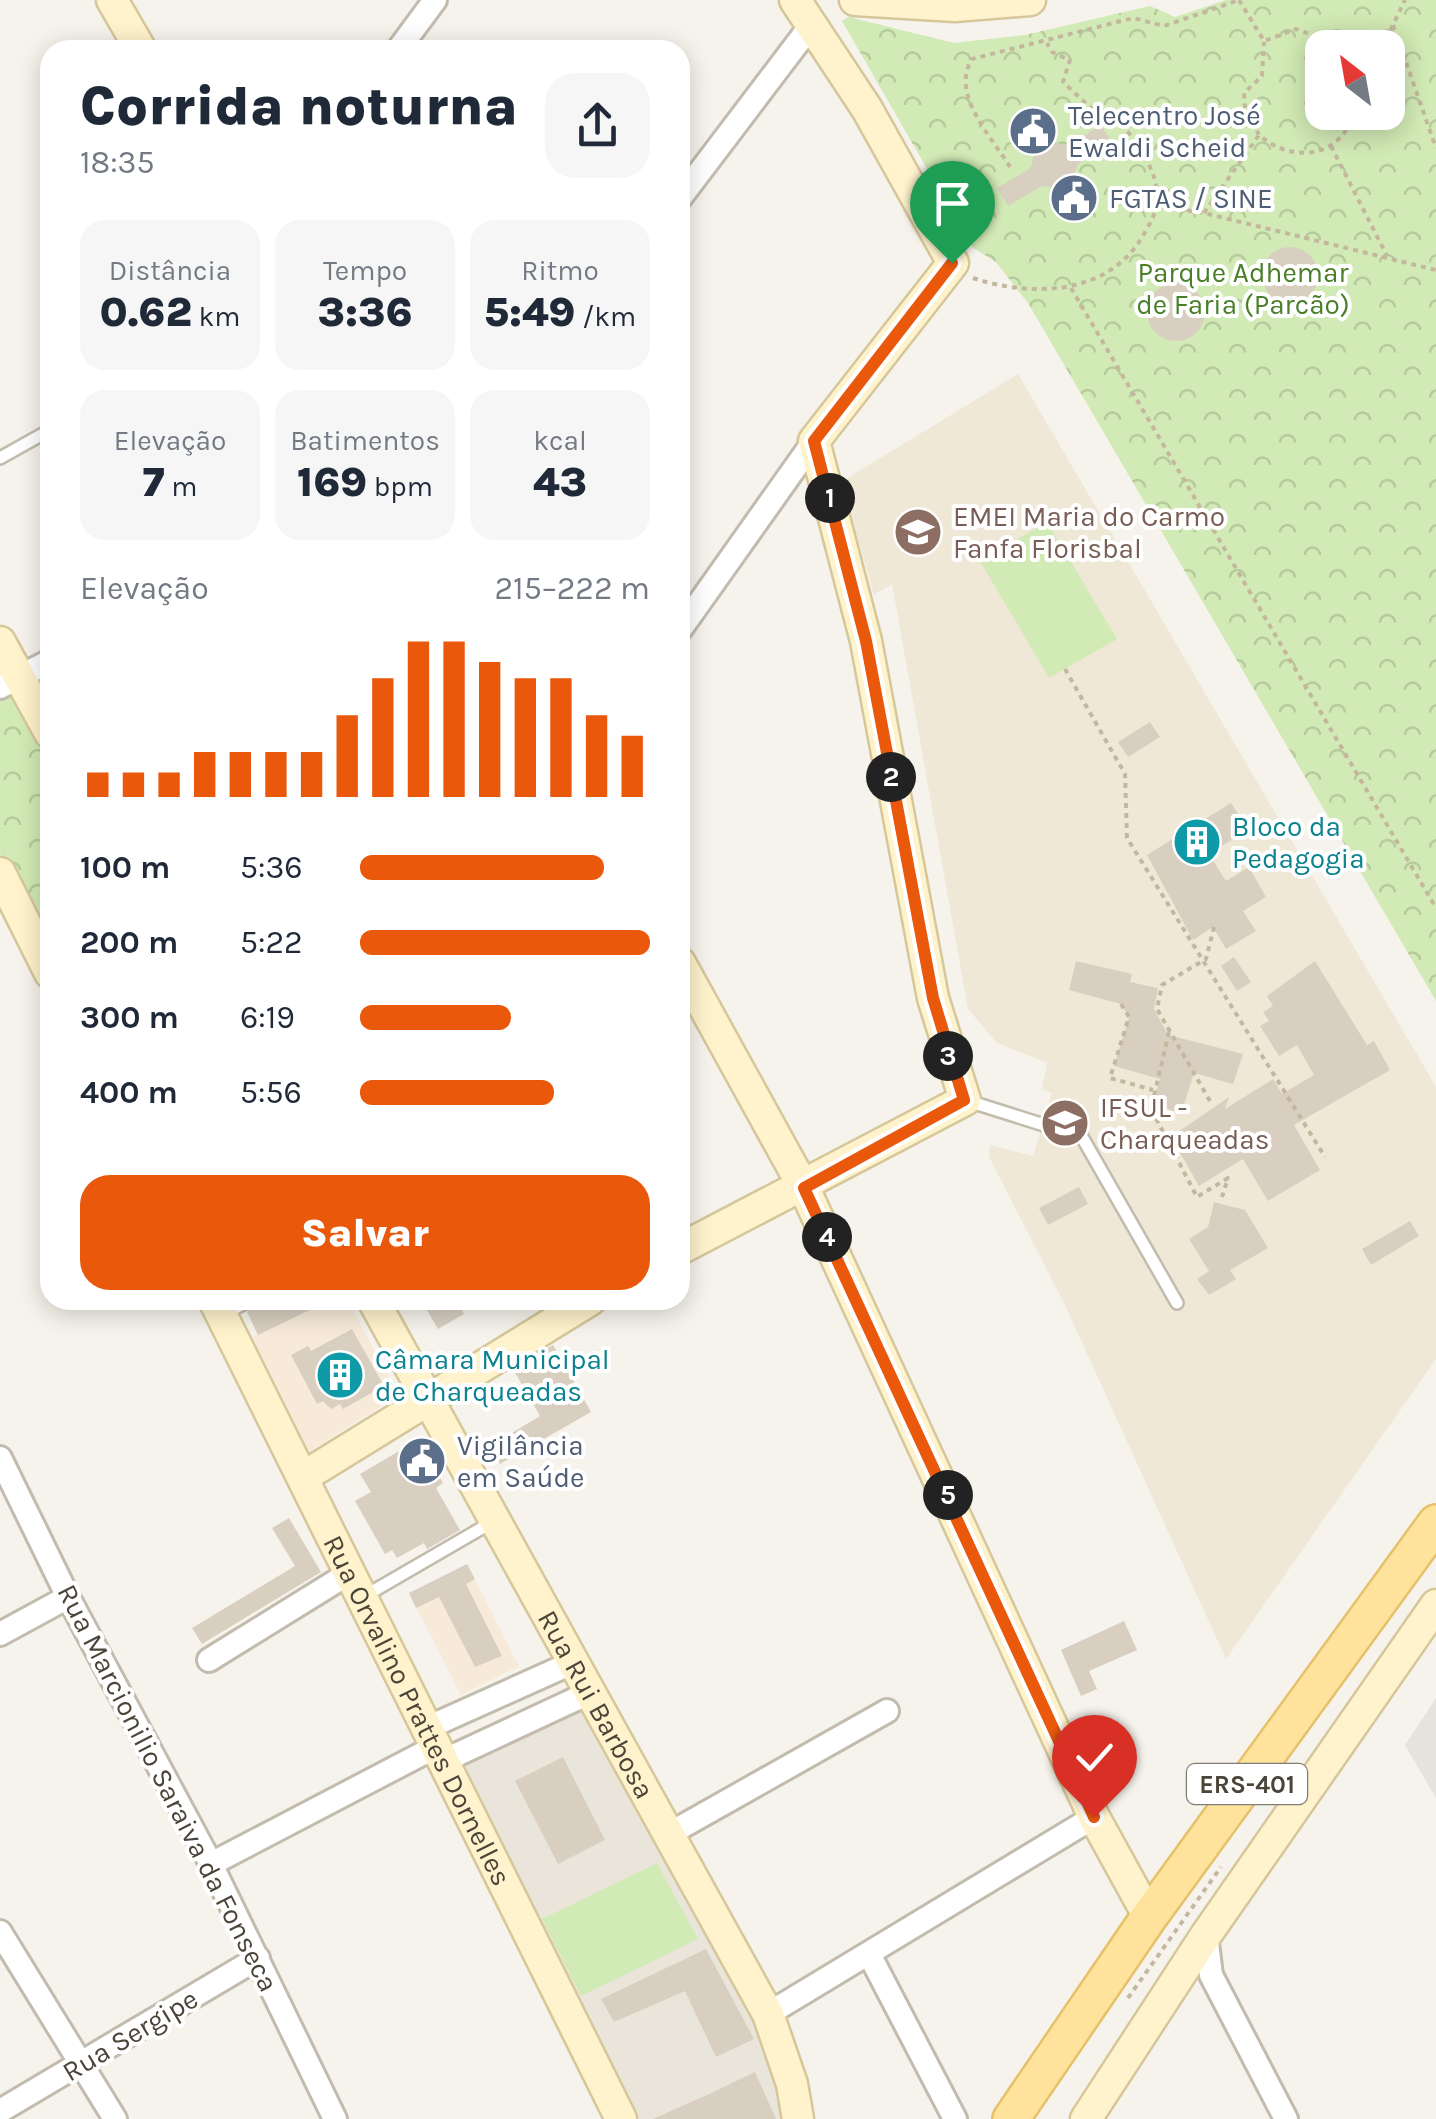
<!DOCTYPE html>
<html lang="pt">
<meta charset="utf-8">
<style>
body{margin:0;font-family:Karla,sans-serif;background:#f6f6f7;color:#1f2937;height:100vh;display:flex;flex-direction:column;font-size:38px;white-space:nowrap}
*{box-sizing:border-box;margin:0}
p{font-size:32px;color:#747a83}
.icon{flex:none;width:55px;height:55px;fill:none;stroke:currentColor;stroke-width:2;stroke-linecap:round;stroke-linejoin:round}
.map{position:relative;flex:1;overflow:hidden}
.sheet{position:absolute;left:40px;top:40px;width:650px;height:1270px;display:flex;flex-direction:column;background:#fff;border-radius:30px;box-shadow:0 5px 25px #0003}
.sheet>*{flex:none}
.needle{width:65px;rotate:329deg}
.fabs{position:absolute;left:1305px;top:30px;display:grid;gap:20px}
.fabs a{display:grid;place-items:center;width:100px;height:100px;border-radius:20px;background:#fff;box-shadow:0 5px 25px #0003;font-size:50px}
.pin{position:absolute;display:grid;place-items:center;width:85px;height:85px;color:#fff;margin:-102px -42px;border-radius:50% 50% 50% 0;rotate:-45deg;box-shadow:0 0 10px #0007}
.pin .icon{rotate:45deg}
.km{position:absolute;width:50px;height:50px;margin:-25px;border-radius:50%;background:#222;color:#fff;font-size:28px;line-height:50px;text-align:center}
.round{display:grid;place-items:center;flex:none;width:105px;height:105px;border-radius:30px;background:#f6f6f7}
.head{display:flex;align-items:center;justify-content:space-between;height:170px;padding:0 40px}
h1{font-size:55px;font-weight:800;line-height:75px}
.figures{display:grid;grid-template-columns:repeat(3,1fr);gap:15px;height:170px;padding:10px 40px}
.figures div{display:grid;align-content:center;border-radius:25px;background:#f6f6f7;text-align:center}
.figures b{font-size:42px;font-weight:800}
.figures small{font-size:28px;font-weight:400}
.figures p{font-size:28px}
.chart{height:280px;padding:20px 40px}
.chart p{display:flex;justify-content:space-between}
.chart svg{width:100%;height:180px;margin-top:10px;stroke:#ea580c;stroke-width:6}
.action{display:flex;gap:20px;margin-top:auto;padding:20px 40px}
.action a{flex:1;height:115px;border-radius:30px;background:#ea580c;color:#fff;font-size:40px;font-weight:800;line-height:115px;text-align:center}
ul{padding:0 40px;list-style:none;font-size:32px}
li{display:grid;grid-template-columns:160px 120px 1fr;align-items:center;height:75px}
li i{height:25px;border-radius:12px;background:#ea580c}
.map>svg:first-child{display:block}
</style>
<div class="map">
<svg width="1436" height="2119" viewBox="0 0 1436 2119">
<defs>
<pattern id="park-crowns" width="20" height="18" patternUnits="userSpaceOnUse" patternTransform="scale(2.5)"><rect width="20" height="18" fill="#d2eab5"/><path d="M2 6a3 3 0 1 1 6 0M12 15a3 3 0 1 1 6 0" fill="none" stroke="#b6ca9c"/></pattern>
</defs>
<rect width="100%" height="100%" fill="#f6f3ec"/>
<path fill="#eae5da" d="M 584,1706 L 763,2037 L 775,2064 L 785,2119 L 629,2119 L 456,1767 Z"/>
<path fill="#f7ead8" d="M 260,1300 L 347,1300 L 399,1395 L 308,1452 L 251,1338 L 258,1334 L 245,1307 Z
M 467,1564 L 519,1666 L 461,1695 L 409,1593 Z"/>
<path fill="#e6e2dd" d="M 1436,1698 L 1436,1798 L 1405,1745 Z"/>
<path fill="#efe8d6" d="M 1018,374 L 1436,1087 L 1436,1359 L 1226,1659 L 1064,1303 L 989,1157 L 990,1145 L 1033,1156 L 1052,1093 L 1042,1089 L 1047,1063 L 997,1043 L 968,1009 L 892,584 L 874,595 L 841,482 Z"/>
<path fill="#d2eab5" d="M 1047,522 L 1117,639 L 1049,678 L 980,561 Z
M 657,1863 L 698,1939 L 581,1996 L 542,1919 Z"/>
<path fill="url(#park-crowns)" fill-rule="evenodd" d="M 1226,0 L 1436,0 L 1436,1001 L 1028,303 L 996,262 L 972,247 L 842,21 L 849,17 L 954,43 L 1025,35 L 1150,6 L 1175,17 ZM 1322,48 L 1388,48 L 1388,112 L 1322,112 Z
M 14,693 L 50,755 L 50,953 L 0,853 L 0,699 Z"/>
<path fill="#d8cfc1" d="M 1031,108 L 1052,141 L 1067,146 L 1101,125 L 1112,143 L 1078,164 L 1073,177 L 1094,210 L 1076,221 L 1056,188 L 1042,186 L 1008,206 L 997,188 L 1031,168 L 1034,152 L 1013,119 Z
M1262 275a28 28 0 1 1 56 0a28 28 0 1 1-56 0Z
M1147 312a29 29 0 1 1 58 0a29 29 0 1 1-58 0Z
M 1150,722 L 1160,737 L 1128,757 L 1118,742 Z
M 1231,803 L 1248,830 L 1209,854 L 1226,881 L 1249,867 L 1266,897 L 1243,911 L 1256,931 L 1226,949 L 1213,927 L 1193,940 L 1147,855 Z
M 1234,957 L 1251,982 L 1237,991 L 1221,966 Z
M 1076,961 L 1132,974 L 1130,982 L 1158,988 L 1154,1009 L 1168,1035 L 1243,1054 L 1233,1084 L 1194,1073 L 1181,1114 L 1153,1103 L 1160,1079 L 1114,1066 L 1129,1017 L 1121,1004 L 1069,990 Z
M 1315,961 L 1367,1045 L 1374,1041 L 1390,1070 L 1294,1125 L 1320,1170 L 1268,1201 L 1243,1159 L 1199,1186 L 1171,1137 L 1229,1097 L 1225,1109 L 1273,1079 L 1282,1094 L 1314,1075 L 1297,1045 L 1279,1056 L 1260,1026 L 1269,1021 L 1263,1012 L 1273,1006 L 1267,996 Z
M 1079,1187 L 1088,1204 L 1048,1225 L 1039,1208 Z
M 1214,1202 L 1245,1210 L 1268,1248 L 1230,1270 L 1236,1279 L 1209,1295 L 1197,1279 L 1209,1271 L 1189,1239 L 1208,1227 Z
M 1410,1221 L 1419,1236 L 1371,1265 L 1362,1249 Z
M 260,1300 L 330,1300 L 258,1335 L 247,1312 Z
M 421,1300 L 456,1300 L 464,1314 L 438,1329 Z
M 352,1329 L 384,1386 L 343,1409 L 340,1404 L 331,1409 L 323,1401 L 317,1404 L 291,1355 L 308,1346 L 311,1351 Z
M 553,1345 L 591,1412 L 500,1464 L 490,1446 L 540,1416 L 513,1369 Z
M 411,1444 L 417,1453 L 424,1450 L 443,1483 L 436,1488 L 460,1530 L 427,1549 L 424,1543 L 397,1558 L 392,1550 L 385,1554 L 355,1501 L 371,1492 L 360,1474 Z
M 289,1518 L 321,1572 L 202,1644 L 192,1628 L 295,1566 L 272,1528 Z
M 467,1564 L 475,1579 L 466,1584 L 502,1656 L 475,1667 L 439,1597 L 416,1608 L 409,1593 Z
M 1124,1621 L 1137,1650 L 1089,1671 L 1097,1689 L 1081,1696 L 1061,1650 Z
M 563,1757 L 605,1840 L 558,1864 L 515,1781 Z
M 706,1949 L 754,2039 L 716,2057 L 685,1991 L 614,2022 L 601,1999 Z
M 755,2072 L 776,2119 L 653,2119 L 707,2095 Z"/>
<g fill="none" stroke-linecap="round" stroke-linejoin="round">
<g stroke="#c2bbae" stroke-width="16">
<path id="lane" d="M 0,458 L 50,430
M 965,1100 L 1082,1137 L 1177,1303
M 223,1314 L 251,1300
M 363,1597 L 494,1521"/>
</g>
<g stroke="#c2bbae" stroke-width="28">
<path id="street" d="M 398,50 L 435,0
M 680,198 L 812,24
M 680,630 L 814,441
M 0,687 L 50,661
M 0,1458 L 68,1597 L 211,1864 L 335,2119
M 0,1634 L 68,1597
M 209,1660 L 351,1572
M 427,1728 L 574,1662
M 443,1761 L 591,1692
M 669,1834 L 887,1711
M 211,1864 L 437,1746
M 0,1932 L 115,2119
M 1206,1935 L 1211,1975 L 1286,2119
M 869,1954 L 955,2119
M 768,2014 L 1094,1817
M 0,2111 L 258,1958"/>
</g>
<g stroke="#d6c79b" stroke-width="35">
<g id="secondary">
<path d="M 112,0 L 141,50"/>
<path d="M 855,0 L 955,6 L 1030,0"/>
<path d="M 0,642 L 50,733"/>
<path d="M 0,873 L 50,973"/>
<path d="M 680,963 L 804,1188 L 1094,1817 L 1149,1917"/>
<path d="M 680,1249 L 965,1100 L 933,998 L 866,641 L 814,441 L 953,263 L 867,109 L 795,0"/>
<path id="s1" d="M 214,1300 L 621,2119"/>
<path id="s2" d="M 373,1300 L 768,2014 L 792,2084 L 798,2119"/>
<path d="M 303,1477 L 590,1300"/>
<path d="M 1086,2119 L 1206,1935 L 1436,1605"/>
</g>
</g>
<g stroke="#e6c16a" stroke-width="40">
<path id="primary" d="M 1011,2119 L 1149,1917 L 1436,1523"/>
</g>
<path stroke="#c4b79f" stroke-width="4" stroke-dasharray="5 5" stroke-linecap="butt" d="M 1239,0 L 1264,41 L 1296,29 L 1312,35 L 1326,48
M 1393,25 L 1436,148
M 1382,48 L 1405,0
M 1259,135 L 1245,107 L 1244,93 L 1262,76 L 1264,42
M 1331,146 L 1387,256
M 1010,167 C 991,136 950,94 972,59 L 1133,18 L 1164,26 L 1239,0
M 1158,206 L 1204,213 L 1436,270
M 1204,213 L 1259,135 C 1292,164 1342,158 1354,112
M 973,278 C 1033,298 1110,295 1144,234 C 1152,220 1159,208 1157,191 C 1153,159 1130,138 1114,111 L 1092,109 L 1063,82 L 1070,60 L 1052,52 L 1047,43
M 1071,288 L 1436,908
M 1065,669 L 1125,774 L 1127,838 L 1325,1157
M 1121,1004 L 1129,1017 L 1110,1078 L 1153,1090
M 1169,1032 L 1151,1109 L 1197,1197 L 1228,1178 L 1222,1197
M 1210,1101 L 1157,1009 L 1162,985 L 1206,959 L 1214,927
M 1128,1998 L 1221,1867"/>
<use href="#lane" stroke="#fff" stroke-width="11"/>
<use href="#street" stroke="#fff" stroke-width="22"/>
<use href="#secondary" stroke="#fff3cd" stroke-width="30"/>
<use href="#primary" stroke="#ffe39c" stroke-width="35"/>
</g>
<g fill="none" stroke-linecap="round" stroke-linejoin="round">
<g stroke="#fff" stroke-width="20">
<path id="route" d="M 952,263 L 814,441 L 866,641 L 933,998 L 964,1100 L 804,1188 L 1094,1817"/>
</g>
<use href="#route" stroke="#ea580c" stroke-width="12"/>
</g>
<defs>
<g id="civic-disc" transform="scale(2.5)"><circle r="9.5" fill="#5c6f8a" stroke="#fff"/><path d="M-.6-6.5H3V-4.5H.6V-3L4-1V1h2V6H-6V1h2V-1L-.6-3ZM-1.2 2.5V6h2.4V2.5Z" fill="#fff"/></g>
<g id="school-disc" transform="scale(2.5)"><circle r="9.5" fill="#8d6e63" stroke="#fff"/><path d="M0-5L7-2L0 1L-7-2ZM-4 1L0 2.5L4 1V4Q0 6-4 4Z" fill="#fff"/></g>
<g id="building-disc" transform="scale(2.5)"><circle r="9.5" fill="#0f9aa8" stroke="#fff"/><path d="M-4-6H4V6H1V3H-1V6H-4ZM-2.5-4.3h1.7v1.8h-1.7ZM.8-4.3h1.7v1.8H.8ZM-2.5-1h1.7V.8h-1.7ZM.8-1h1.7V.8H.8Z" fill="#fff"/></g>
<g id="university-disc" transform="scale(2.5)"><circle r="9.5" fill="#8d6e63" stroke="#fff"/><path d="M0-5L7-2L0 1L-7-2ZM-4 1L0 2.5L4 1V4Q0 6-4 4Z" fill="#fff"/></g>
</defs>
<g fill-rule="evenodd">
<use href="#civic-disc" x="1033" y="131"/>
<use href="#civic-disc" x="1074" y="198"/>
<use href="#school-disc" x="918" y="532"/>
<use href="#building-disc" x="1197" y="842"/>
<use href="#university-disc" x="1065" y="1123"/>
<use href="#building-disc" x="340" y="1375"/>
<use href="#civic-disc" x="422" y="1461"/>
</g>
<g text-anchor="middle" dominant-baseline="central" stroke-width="8" stroke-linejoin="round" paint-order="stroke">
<rect fill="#fff" stroke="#817c74" stroke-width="2.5" x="1187" y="1764" width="120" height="40" rx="8"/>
<g font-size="25" font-weight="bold" fill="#4b4439">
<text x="1247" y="1784">ERS-401</text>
</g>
<g font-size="28" fill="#4e5e75" stroke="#fff" text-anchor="start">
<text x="1068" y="115">Telecentro José<tspan x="1068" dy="32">Ewaldi Scheid</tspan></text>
<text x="1109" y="198">FGTAS / SINE</text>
<text x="457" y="1445">Vigilância<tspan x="457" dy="32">em Saúde</tspan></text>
</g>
<g font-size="28" fill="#4a7f2a" stroke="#fff">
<text x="1243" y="272">Parque Adhemar<tspan x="1243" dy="32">de Faria (Parcão)</tspan></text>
</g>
<g font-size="28" fill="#785e54" stroke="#fff" text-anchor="start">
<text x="953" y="516">EMEI Maria do Carmo<tspan x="953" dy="32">Fanfa Florisbal</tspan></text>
<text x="1100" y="1107">IFSUL -<tspan x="1100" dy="32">Charqueadas</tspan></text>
</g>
<g font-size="28" fill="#0d838f" stroke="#fff" text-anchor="start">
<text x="1232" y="826">Bloco da<tspan x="1232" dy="32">Pedagogia</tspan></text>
<text x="375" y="1359">Câmara Municipal<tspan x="375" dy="32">de Charqueadas</tspan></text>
</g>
<g font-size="28" fill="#4b4439" stroke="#fff">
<text stroke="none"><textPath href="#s2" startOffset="462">Rua Rui Barbosa</textPath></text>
<text stroke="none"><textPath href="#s1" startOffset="458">Rua Orvalino Prattes Dornelles</textPath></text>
<text transform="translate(168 1788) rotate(63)">Rua Marcionilio Saraiva da Fonseca</text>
<text transform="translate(130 2035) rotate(-31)">Rua Sergipe</text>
</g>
</g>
</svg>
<div class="fabs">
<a><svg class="needle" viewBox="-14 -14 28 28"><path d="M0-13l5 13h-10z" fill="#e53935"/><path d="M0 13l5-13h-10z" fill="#747a83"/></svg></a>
</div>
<div class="pin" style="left:952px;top:263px;background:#1e9e55"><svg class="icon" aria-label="arrive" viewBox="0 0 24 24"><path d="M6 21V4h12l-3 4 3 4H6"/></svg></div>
<div class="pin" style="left:1094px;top:1817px;background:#d93025"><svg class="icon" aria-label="check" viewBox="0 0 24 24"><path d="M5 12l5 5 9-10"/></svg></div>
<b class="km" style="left:830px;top:498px">1</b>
<b class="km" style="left:891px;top:777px">2</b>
<b class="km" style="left:948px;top:1056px">3</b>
<b class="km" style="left:827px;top:1237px">4</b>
<b class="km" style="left:948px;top:1495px">5</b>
<section class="sheet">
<div class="head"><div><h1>Corrida noturna</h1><p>18:35</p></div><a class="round"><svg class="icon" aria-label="share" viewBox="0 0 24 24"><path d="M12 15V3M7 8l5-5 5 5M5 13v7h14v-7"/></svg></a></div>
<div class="figures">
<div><p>Distância</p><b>0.62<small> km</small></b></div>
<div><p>Tempo</p><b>3:36</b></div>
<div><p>Ritmo</p><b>5:49<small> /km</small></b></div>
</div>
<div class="figures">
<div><p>Elevação</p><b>7<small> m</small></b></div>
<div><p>Batimentos</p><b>169<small> bpm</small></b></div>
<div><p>kcal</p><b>43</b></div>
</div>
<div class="chart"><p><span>Elevação</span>215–222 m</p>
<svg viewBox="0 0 160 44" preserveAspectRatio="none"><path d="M5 44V38M15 44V38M25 44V38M35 44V33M45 44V33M55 44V33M65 44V33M75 44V24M85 44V15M95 44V6M105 44V6M115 44V11M125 44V15M135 44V15M145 44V24M155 44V29"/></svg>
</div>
<ul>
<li><b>100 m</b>5:36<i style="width:84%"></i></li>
<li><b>200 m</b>5:22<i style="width:100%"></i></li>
<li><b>300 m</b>6:19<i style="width:52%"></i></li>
<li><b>400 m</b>5:56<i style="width:67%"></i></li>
</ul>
<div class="action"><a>Salvar</a></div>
</section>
</div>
